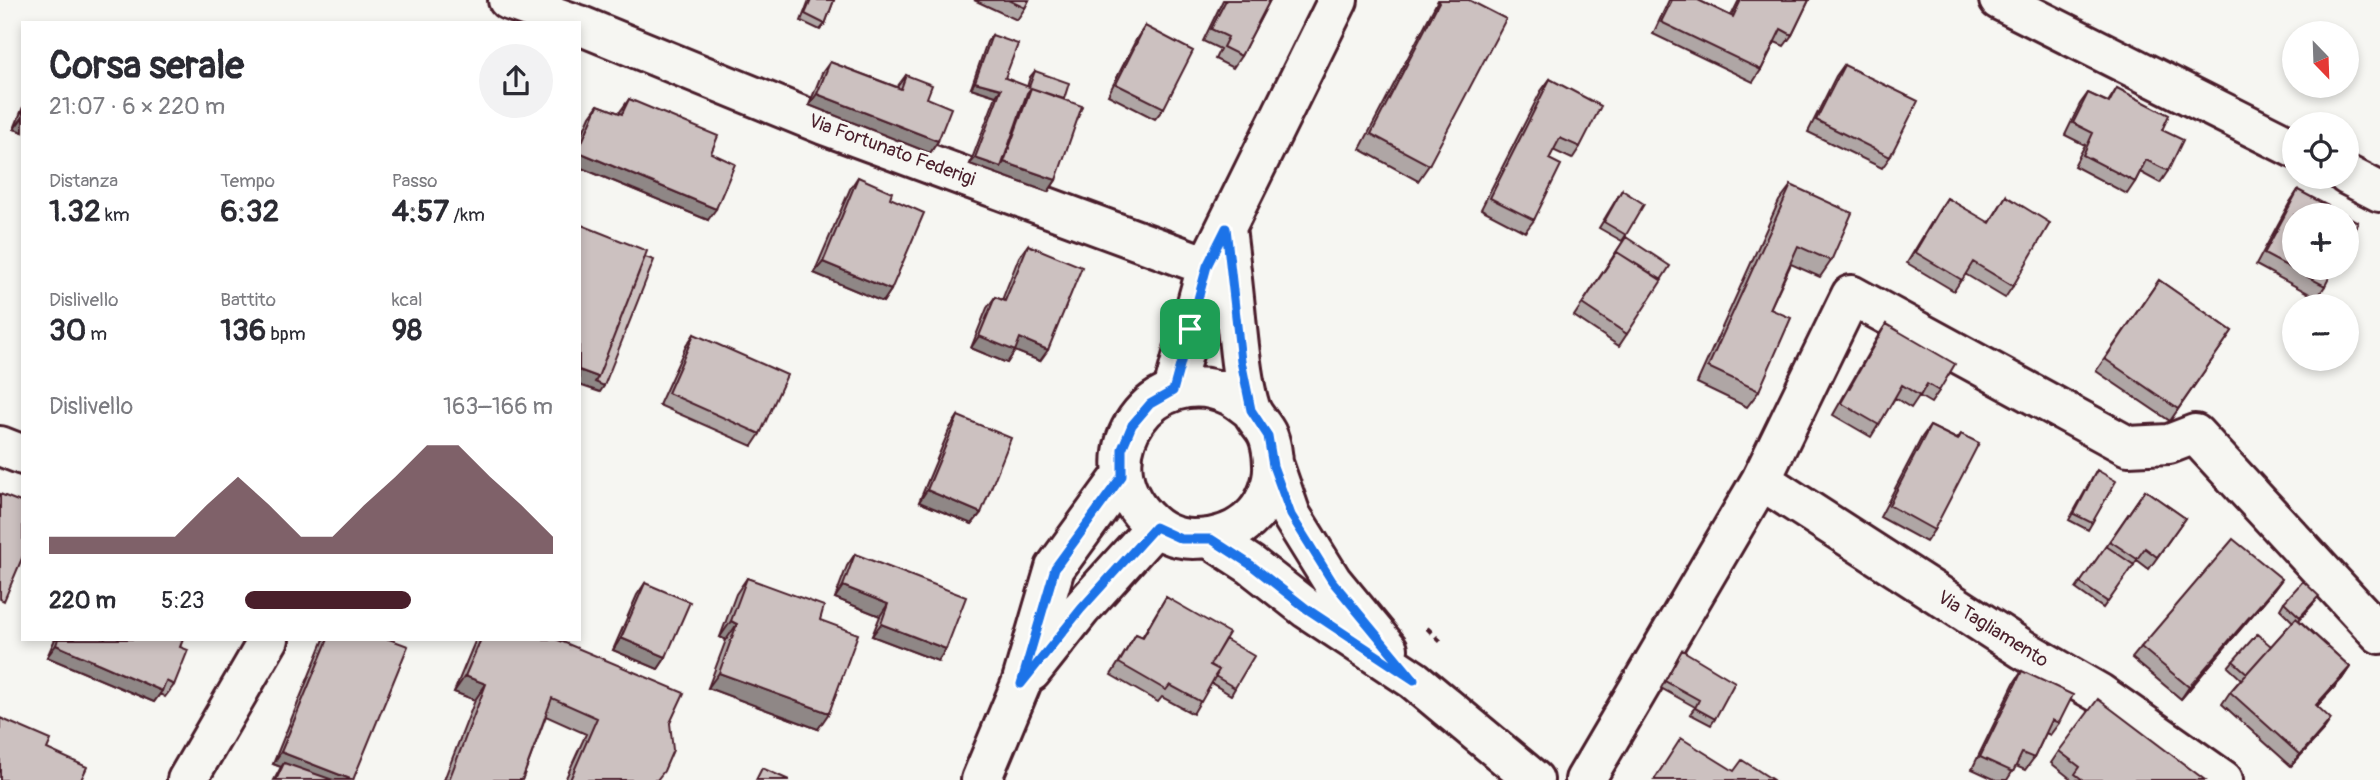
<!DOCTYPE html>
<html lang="it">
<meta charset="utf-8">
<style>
body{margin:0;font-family:Pangolin,sans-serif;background:#f2f2f3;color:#2b2b33;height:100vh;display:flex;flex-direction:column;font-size:26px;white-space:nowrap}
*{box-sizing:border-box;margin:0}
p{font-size:23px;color:#7c7c81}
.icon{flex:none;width:38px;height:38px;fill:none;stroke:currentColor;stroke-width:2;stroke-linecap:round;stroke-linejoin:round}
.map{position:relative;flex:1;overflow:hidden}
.sheet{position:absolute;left:21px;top:21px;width:560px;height:620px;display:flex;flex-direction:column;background:#fff;border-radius:0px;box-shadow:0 4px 10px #0003}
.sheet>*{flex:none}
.needle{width:46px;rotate:157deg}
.buttons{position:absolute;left:2282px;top:21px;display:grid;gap:14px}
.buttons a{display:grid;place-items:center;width:77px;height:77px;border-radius:50%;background:#fff;box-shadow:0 4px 10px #0003;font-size:35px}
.pin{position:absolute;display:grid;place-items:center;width:60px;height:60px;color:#fff;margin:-30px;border-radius:14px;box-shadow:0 4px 10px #0006}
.round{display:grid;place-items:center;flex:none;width:74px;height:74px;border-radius:37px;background:#f2f2f3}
.summary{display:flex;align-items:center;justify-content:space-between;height:119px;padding:0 28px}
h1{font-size:38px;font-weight:700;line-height:52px}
.figures{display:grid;grid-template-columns:repeat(3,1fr);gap:10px;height:119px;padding:7px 28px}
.figures div{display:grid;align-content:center}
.figures b{font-size:30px;font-weight:700}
.figures small{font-size:19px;font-weight:400}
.figures p{font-size:19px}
.chart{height:196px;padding:14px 28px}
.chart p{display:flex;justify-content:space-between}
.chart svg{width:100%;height:126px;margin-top:7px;fill:#4a1f2b;opacity:.7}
ul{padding:0 28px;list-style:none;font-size:23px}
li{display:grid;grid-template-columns:112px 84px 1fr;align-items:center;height:52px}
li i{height:18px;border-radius:9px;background:#4a1f2b}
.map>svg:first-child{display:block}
</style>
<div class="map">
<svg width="2380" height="780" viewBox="0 0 2380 780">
<rect width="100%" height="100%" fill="#f6f6f2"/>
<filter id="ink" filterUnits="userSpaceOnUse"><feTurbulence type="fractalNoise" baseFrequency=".0143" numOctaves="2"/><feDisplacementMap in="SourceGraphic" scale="14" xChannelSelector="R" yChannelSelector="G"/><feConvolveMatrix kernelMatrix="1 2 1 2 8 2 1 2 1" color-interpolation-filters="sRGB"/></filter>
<g filter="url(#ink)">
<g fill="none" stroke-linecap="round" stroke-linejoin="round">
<g stroke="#4a1f2b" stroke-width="44">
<path id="street" d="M 508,0 L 573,23
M 1999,0 L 2294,148
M 579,25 L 824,125 L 1207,266
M 2347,175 L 2380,192
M 1226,228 C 1230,261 1234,295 1237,328 C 1240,354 1242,382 1250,407 C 1253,417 1263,425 1267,434 C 1271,442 1273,456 1273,465 C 1274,481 1266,502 1255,514 C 1239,532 1216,539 1193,539 C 1175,539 1158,531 1146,518 C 1084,455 1155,360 1229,395 C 1236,398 1244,405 1251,410
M 1173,391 L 1207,266 L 1338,0
M 0,446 L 23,455
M 1274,466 L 1291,515 L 1332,581 L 1388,649
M 1761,480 L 2024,650 L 2099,693 L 2223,780
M 1211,539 L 1251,565 L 1307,609 L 1414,680 L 1534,780
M 1031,672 L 1081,609 L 1155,527
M 187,780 L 269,639
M 981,780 L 1021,684 L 1055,568 L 1122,476
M 1585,780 L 1761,480 L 1851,295 L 2128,446 L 2169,444 L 2195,434 L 2380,634"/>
</g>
<path stroke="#4a1f2b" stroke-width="4.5" stroke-dasharray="7 5" stroke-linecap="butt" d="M 1427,628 L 1443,644"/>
<use href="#street" stroke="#f6f6f2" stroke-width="38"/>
</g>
<path fill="#afa6a5" stroke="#4a1f2b" stroke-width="2" d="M 809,0 L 834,0 L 825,24 L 820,30 L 801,21 Z
M 974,0 L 1029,0 L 1025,8 L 1017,20 Z
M 1223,0 L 1270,0 L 1241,56 L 1233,68 L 1215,59 L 1220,49 L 1203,41 Z
M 1438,0 L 1469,0 L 1429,165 L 1418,181 L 1360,149 Z
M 1669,0 L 1698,0 L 1731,16 L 1739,0 L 1809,0 L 1792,35 L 1784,46 L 1775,42 L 1761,70 L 1753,82 L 1653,34 Z
M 1145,26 L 1164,108 L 1155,119 L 1108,95 L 1137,38 Z
M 992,35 L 1005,78 L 1027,87 L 1030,77 L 1035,71 L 1064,99 L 1056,180 L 1048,192 L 970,164 L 996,96 L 971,88 L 987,42 Z
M 830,62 L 897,87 L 906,75 L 927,98 L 938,141 L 930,153 L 809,105 L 822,73 Z
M 1844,65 L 1890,157 L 1882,168 L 1808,132 L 1836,76 Z
M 1550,79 L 1580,147 L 1572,159 L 1553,150 L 1549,159 L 1534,220 L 1525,232 L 1481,209 L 1541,91 Z
M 2117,88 L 2162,130 L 2168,171 L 2160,183 L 2140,172 L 2135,182 L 2127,194 L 2074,166 L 2085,145 L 2065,135 L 2080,104 L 2088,93 L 2108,102 Z
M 629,99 L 711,153 L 708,220 L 579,167 L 579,141 L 590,116 L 598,105 L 619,113 Z
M 23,107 L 23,132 L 14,129 Z
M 858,177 L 890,198 L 891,290 L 883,302 L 814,273 L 850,189 Z
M 1791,185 L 1831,261 L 1820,277 L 1791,264 L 1770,309 L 1759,391 L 1747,407 L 1697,383 L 1779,201 Z
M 1622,190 L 1626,235 L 1622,241 L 1599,228 Z
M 2298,190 L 2325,286 L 2317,298 L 2256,265 L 2290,202 Z
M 2006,196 L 2013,286 L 2005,298 L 1965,274 L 1954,291 L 1907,263 L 1939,210 L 1947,198 L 1989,223 Z
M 1626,237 L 1627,334 L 1619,346 L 1574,316 Z
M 1028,245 L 1040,361 L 1015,351 L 1007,363 L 971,348 L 987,308 L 995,297 L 1002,300 L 1019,257 Z
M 2159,280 L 2232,331 L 2170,421 L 2096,371 Z
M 1886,324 L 1939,391 L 1931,403 L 1919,396 L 1911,408 L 1895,398 L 1871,437 L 1833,415 L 1878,336 Z
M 694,334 L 760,434 L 752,446 L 659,405 L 686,346 Z
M 958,416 L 981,513 L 972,524 L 919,502 L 950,428 Z
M 1930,426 L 1957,439 L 1961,434 L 1934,530 L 1926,542 L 1880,517 L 1922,437 Z
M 2097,470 L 2092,523 L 2088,530 L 2069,520 Z
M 2145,490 L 2185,518 L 2149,569 L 2137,560 L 2103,608 L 2076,589 Z
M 855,554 L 938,661 L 872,636 L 880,616 L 835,598 L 847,566 Z
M 747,578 L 820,620 L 818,729 L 708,688 L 726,640 L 720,637 L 736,594 Z
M 2282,579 L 2273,591 L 2181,699 L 2132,658 L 2141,647 Z
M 645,583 L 666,657 L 658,669 L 613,650 L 637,595 Z
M 1166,597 L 1225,639 L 1235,688 L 1231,695 L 1211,683 L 1193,714 L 1162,697 L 1158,702 L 1111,675 L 1136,634 L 1142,637 Z
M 2284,602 L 2315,602 L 2299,620 L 2350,667 L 2342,679 L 2317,706 L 2323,731 L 2291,766 L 2222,704 L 2230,692 L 2241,679 L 2228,667 L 2233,661 L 2271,646 L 2293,622 L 2280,609 Z
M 55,639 L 183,639 L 180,647 L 174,685 L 165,697 L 160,694 L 154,702 L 47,657 Z
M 324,639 L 389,639 L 353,780 L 274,780 L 281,767 L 273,764 Z
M 476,639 L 556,639 L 670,723 L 657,780 L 565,780 L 586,734 L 546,716 L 522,780 L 444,780 L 475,700 L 454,692 Z
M 1682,650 L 1715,719 L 1711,725 L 1690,714 L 1695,707 L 1661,688 Z
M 2022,671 L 2059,723 L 2050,735 L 2046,733 L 2034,758 L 2025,770 L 2016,766 L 2007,780 L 1996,780 L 1972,769 L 2014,683 Z
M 2059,751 L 2205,780 L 2070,780 L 2071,779 L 2051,763 Z"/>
<path fill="#8f8786" stroke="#4a1f2b" stroke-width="2" d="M 975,82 L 1001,89 L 996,96 L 971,88 Z
M 817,94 L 938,141 L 930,153 L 809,105 Z
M 23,117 L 23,132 L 14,129 Z
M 579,152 L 716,209 L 708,220 L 579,167 Z
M 975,158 L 1001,167 L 1004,162 L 1056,180 L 1048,192 L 970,164 Z
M 823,262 L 891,290 L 883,302 L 814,273 Z
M 979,336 L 1020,338 L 1048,350 L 1040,361 L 1015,351 L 1007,363 L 971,348 Z
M 579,370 L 598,377 L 604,386 L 600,392 L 579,385 Z
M 927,490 L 981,513 L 972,524 L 919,502 Z
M 2282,579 L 2273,591 L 2181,699 L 2189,687 Z
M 843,586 L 888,604 L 880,616 L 835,598 Z
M 731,621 L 737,624 L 726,640 L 720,637 Z
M 881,624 L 946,649 L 938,661 L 872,636 Z
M 621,638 L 666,657 L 658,669 L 613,650 Z
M 56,645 L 162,691 L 154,702 L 47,657 Z
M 2350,667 L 2342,679 L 2307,717 L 2316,705 Z
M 719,673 L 829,713 L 818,729 L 708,688 Z
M 465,676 L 486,684 L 475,700 L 454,692 Z
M 2331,719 L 2323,731 L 2291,766 L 2300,755 Z
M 281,752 L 353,780 L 315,780 L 284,763 L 281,767 L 273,764 Z"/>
<path fill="#ccc1c0" stroke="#4a1f2b" stroke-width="2" d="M 811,0 L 834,0 L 825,24 L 805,14 Z
M 1008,0 L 1029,0 L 1025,8 Z
M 1226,0 L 1270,0 L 1241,56 L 1223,47 L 1228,37 L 1211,29 Z
M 1440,0 L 1469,0 L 1506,19 L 1429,165 L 1371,134 Z
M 1672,0 L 1698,0 L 1733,17 L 1741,0 L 1809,0 L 1792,35 L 1781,29 L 1761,70 L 1661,22 Z
M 1145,26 L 1193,51 L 1164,108 L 1116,84 Z
M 992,35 L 1018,44 L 1005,78 L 1029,87 L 1035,71 L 1069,83 L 1064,99 L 1031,88 L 1027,93 L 1001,167 L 975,158 L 1001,89 L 975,82 Z
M 830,62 L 901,89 L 906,75 L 932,85 L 927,98 L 951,108 L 938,141 L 817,94 Z
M 1844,65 L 1918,101 L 1890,157 L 1816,120 Z
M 1550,79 L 1601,106 L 1580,147 L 1560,138 L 1549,159 L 1561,165 L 1534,220 L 1490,198 Z
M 1031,88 L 1082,106 L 1056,180 L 1004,162 Z
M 2117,88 L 2169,115 L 2162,130 L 2183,140 L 2168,171 L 2146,160 L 2135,182 L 2083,155 L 2093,133 L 2073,123 L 2088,93 L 2109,103 Z
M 629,99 L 718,136 L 711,153 L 735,164 L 716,209 L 579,152 L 579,149 L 598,105 L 622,114 Z
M 858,177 L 892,192 L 890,198 L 924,213 L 891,290 L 823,262 Z
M 1791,185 L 1852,213 L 1831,261 L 1798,246 L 1770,309 L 1791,318 L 1759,391 L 1708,367 Z
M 1622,190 L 1644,204 L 1626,235 L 1604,222 Z
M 2298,190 L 2345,215 L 2294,215 L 2294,268 L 2334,268 L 2325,286 L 2264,254 Z
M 2006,196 L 2050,223 L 2013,286 L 1973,262 L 1962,280 L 1915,252 L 1947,198 L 1990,223 Z
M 2347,216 L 2358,222 L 2347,244 Z
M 579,224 L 647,251 L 598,377 L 579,370 Z
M 1626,237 L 1670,266 L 1661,280 L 1617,252 L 1613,257 Z
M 1028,245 L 1082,267 L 1048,350 L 1020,338 L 1015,351 L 979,336 L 995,297 L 1005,301 Z
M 1617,252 L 1662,280 L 1627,334 L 1582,304 Z
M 645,257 L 654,260 L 604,386 L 595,382 L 598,377 Z
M 2159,280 L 2232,331 L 2178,409 L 2105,359 Z
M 1886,324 L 1955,364 L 1939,391 L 1927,384 L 1920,396 L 1902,385 L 1879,425 L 1841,403 Z
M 694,334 L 787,375 L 760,434 L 668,393 Z
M 958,416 L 1011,438 L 981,513 L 927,490 Z
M 1930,426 L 1958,440 L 1961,434 L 1979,443 L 1934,530 L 1889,505 Z
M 2097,470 L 2116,481 L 2092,523 L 2074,514 Z
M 2145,490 L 2185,518 L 2157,557 L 2145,548 L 2137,559 L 2110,541 Z
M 0,494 L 23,503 L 23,556 L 4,601 L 0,599 Z
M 2233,539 L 2282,579 L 2189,687 L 2141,647 Z
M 2106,546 L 2134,565 L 2108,602 L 2080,583 Z
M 855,554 L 966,597 L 946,649 L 881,624 L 888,604 L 843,586 Z
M 747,578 L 824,606 L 820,620 L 858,634 L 829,713 L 719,673 L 737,624 L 731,621 Z
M 2303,581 L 2319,596 L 2300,617 L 2284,602 Z
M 645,583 L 690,602 L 666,657 L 621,638 Z
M 1166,597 L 1229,633 L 1210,665 L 1219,670 L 1201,702 L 1170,685 L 1166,690 L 1119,663 L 1136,634 L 1143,637 Z
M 2296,618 L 2350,667 L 2316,705 L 2331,719 L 2300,755 L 2230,692 Z
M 2257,634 L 2271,646 L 2247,673 L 2233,661 Z
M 58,639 L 183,639 L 180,647 L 188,650 L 174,685 L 166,681 L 162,691 L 56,645 Z
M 328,639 L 389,639 L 408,646 L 353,780 L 281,752 Z
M 481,639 L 556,639 L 684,693 L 670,723 L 673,750 L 664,771 L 657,780 L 570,780 L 597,718 L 552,698 L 522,780 L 449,780 L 486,684 L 465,676 Z
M 1225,639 L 1254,656 L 1235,688 L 1215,676 L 1219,670 L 1210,665 Z
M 1682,650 L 1735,682 L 1715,719 L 1695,708 L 1699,700 L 1665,681 Z
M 2022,671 L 2073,695 L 2059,723 L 2052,720 L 2034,758 L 2022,753 L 2013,772 L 1980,757 Z
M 2098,699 L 2205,780 L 2083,780 L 2075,774 L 2080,767 L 2059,751 Z
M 0,718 L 51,740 L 47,749 L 87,767 L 81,780 L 0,780 Z
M 1681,738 L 1734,771 L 1742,760 L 1773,780 L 1654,780 Z
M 284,763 L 333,780 L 276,780 Z
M 762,768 L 789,780 L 756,780 Z"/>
</g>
<g fill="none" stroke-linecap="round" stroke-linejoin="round" filter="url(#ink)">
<g stroke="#fff" stroke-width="14">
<path id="route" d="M 1226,228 L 1241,361 L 1251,410 L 1268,436 L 1273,466 L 1291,515 L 1332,581 L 1414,680 L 1307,609 L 1251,565 L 1211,539 L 1181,539 L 1155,527 L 1081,609 L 1021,684 L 1055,568 L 1122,476 L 1122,449 L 1132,425 L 1150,404 L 1173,391 L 1207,266 Z"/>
</g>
<use href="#route" stroke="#1a73e8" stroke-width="9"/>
</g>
<g text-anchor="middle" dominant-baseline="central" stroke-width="6" stroke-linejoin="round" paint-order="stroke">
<g font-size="19" fill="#4a1f2b" stroke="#f6f6f2">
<text transform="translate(892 150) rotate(20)">Via Fortunato Federigi</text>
<text transform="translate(1993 629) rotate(32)">Via Tagliamento</text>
</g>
</g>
</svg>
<div class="buttons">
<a><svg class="needle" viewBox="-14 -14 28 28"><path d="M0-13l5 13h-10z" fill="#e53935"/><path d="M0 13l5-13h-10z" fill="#7c7c81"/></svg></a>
<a><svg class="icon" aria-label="locate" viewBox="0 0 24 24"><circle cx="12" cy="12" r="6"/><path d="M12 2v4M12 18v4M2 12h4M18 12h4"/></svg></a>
<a>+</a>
<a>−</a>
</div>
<div class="pin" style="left:1190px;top:329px;background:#1e9e55"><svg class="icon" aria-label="arrive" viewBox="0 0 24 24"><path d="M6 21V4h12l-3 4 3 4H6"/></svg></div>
<section class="sheet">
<div class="summary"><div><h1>Corsa serale</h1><p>21:07 · 6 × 220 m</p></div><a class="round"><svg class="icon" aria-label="share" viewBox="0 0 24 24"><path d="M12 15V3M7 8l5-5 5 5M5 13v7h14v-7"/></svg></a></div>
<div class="figures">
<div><p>Distanza</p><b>1.32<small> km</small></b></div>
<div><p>Tempo</p><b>6:32</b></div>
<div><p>Passo</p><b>4:57<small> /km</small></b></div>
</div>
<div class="figures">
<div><p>Dislivello</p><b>30<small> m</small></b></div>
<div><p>Battito</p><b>136<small> bpm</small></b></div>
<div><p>kcal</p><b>98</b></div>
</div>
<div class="chart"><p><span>Dislivello</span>163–166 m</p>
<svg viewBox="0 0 160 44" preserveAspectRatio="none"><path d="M0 44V38L10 38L20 38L30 38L40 38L50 27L60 17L70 27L80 38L90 38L100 27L110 17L120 6L130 6L140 17L150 27L160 38V44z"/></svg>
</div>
<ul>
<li><b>220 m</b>5:23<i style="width:54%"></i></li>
</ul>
</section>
</div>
